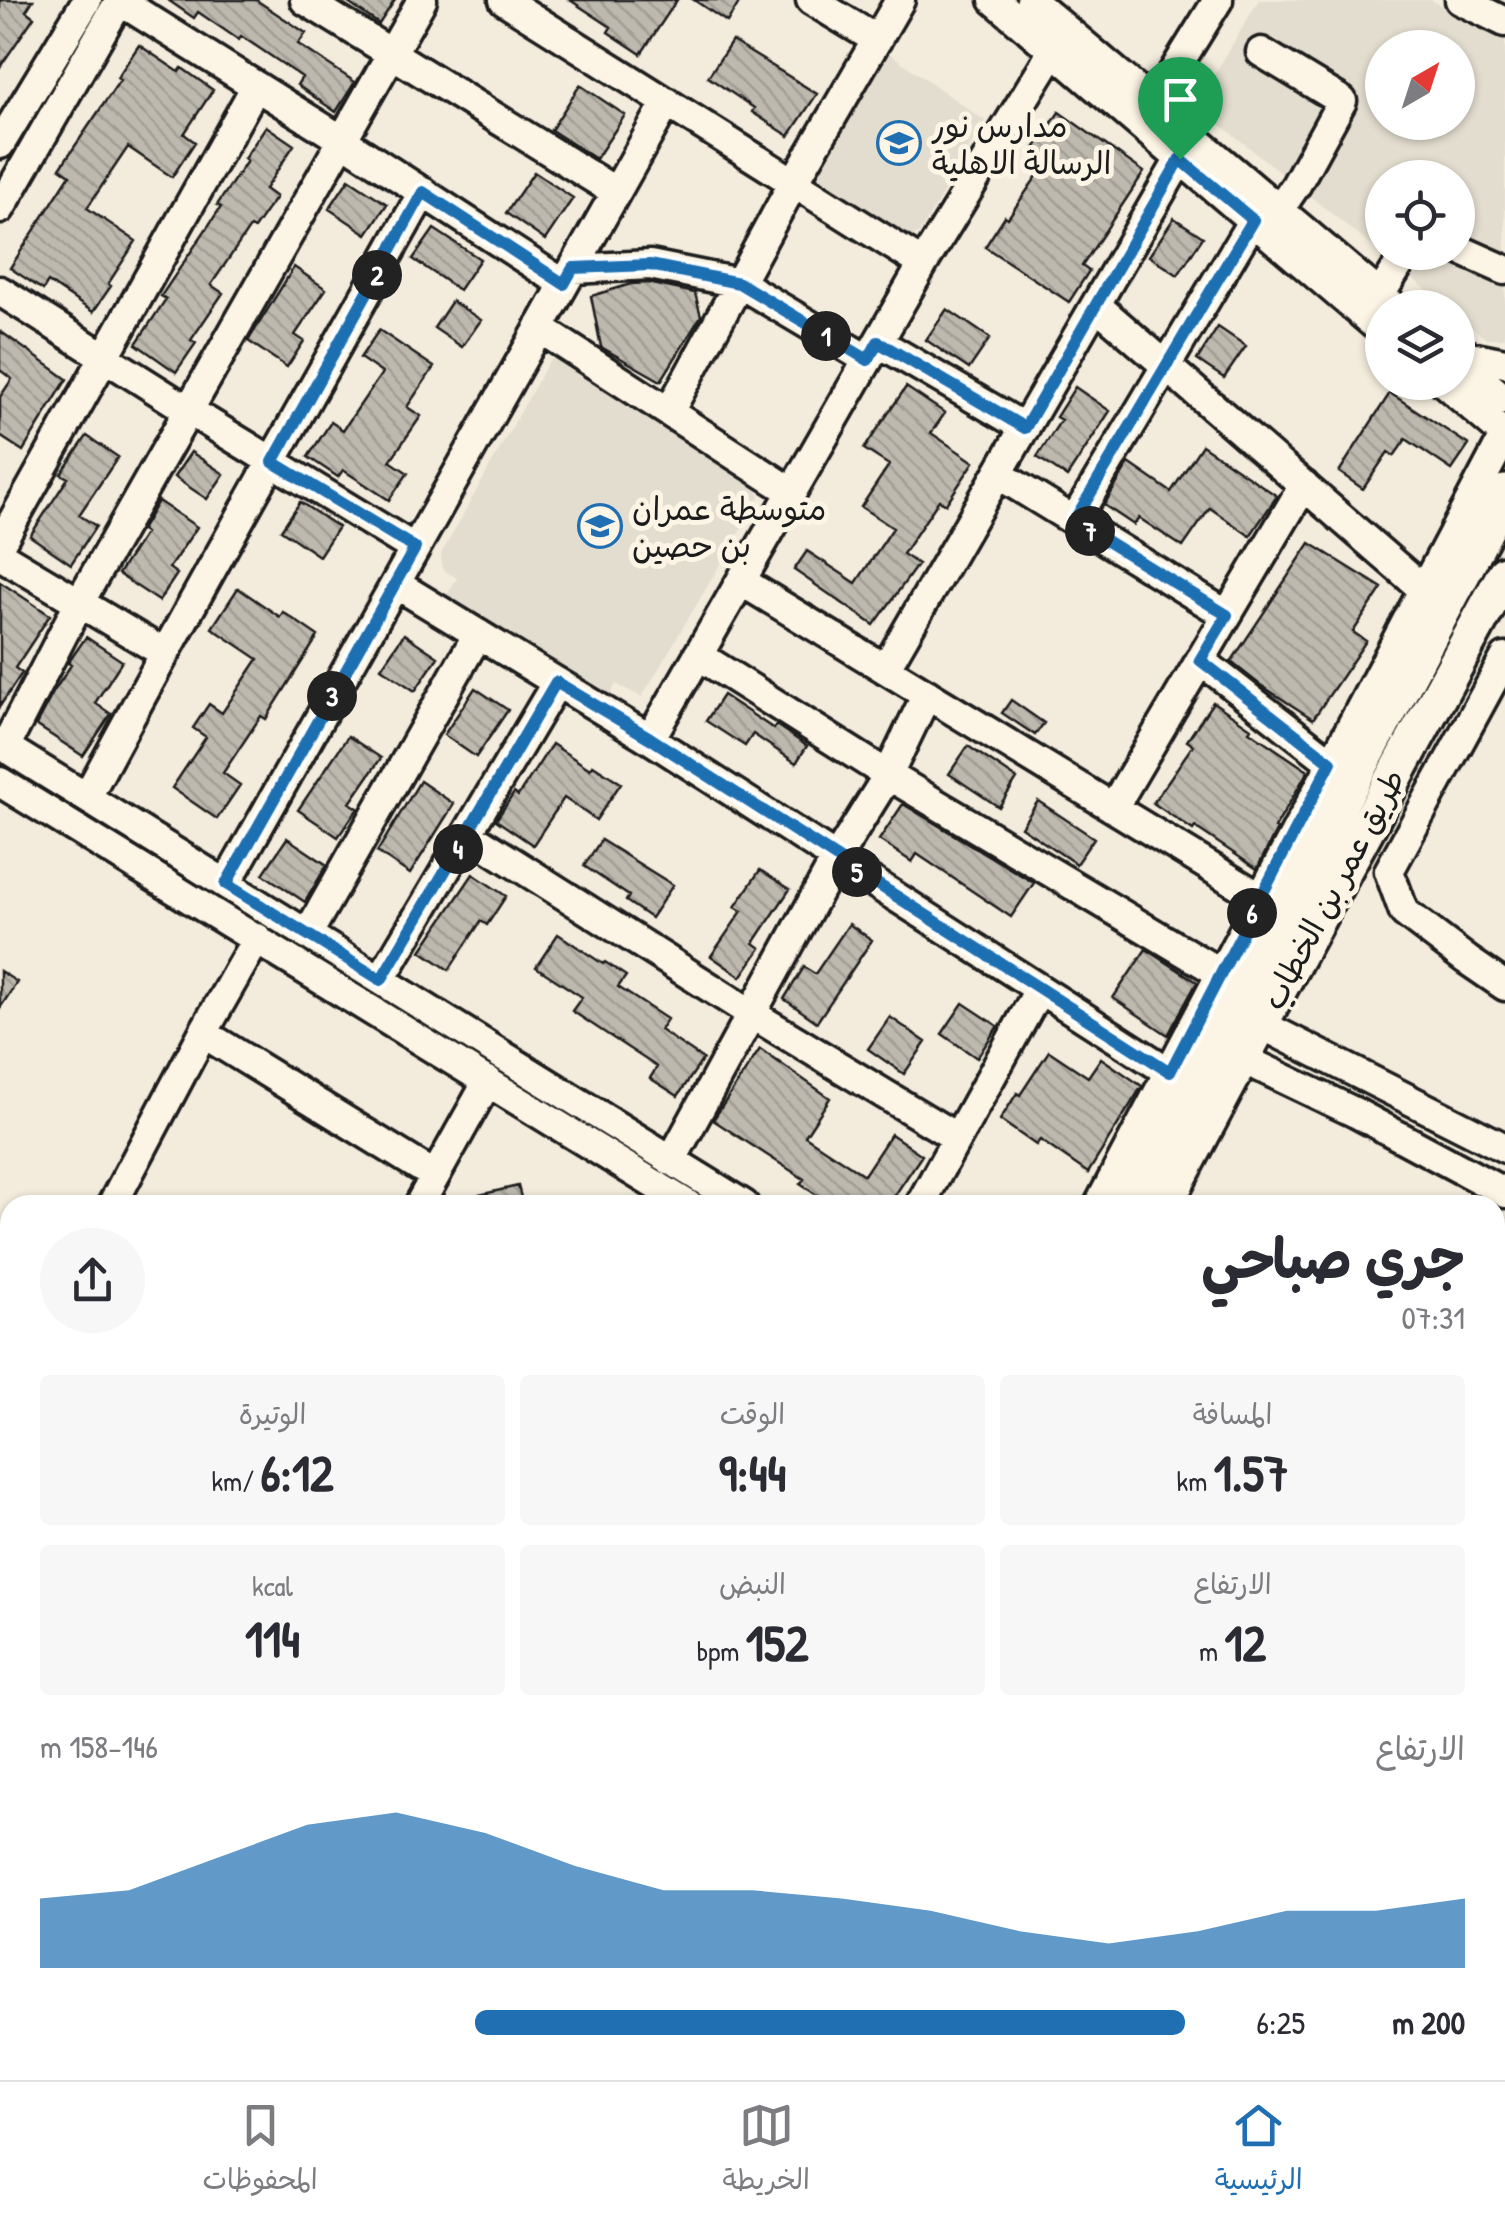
<!DOCTYPE html>
<html lang="ar">
<meta charset="utf-8">
<style>
body{margin:0;font-family:"Patrick Hand","Playpen Sans Arabic",sans-serif;background:#f7f7f7;color:#2b2b33;direction:rtl;height:100vh;display:flex;flex-direction:column;font-size:38px;white-space:nowrap}
*{box-sizing:border-box;margin:0}
p{font-size:32px;color:#7c7c81}
.icon{flex:none;width:55px;height:55px;fill:none;stroke:currentColor;stroke-width:2;stroke-linecap:round;stroke-linejoin:round}
.map{position:relative;flex:1;overflow:hidden;direction:ltr}
.panel{position:absolute;left:0px;top:1195px;width:1505px;height:885px;display:flex;flex-direction:column;background:#fff;border-radius:30px 30px 0 0;box-shadow:0 2px 8px #0004;direction:rtl}
.panel>*{flex:none}
.needle{width:65px;rotate:39deg}
.controls{position:absolute;left:1365px;top:30px;display:grid;gap:20px}
.controls a{display:grid;place-items:center;width:110px;height:110px;border-radius:50%;background:#fff;box-shadow:0 2px 8px #0004;font-size:50px}
.pin{position:absolute;display:grid;place-items:center;width:85px;height:85px;color:#fff;margin:-102px -42px;border-radius:50% 50% 50% 0;rotate:-45deg;box-shadow:0 0 10px #0007}
.pin .icon{rotate:45deg}
.km{position:absolute;width:50px;height:50px;margin:-25px;border-radius:50%;background:#222;color:#fff;font-size:28px;line-height:50px;text-align:center}
.round{display:grid;place-items:center;flex:none;width:105px;height:105px;border-radius:52px;background:#f7f7f7}
.overview{display:flex;align-items:center;justify-content:space-between;height:170px;padding:0 40px}
h1{font-size:55px;font-weight:700;line-height:75px}
.stats{display:grid;grid-template-columns:repeat(3,1fr);gap:15px;height:170px;padding:10px 40px}
.stats div{display:grid;align-content:center;border-radius:10px;background:#f7f7f7;text-align:center}
.stats b{font-size:50px;font-weight:700}
.stats small{font-size:28px;font-weight:400}
.stats p{font-size:28px}
.chart{height:280px;padding:20px 40px}
.chart p{display:flex;justify-content:space-between}
.chart svg{width:100%;height:180px;margin-top:10px;fill:#1f6fb2;opacity:.7}
ul{padding:0 40px;list-style:none;font-size:32px}
li{display:grid;grid-template-columns:160px 120px 1fr;align-items:center;height:75px}
li i{height:25px;border-radius:12px;background:#1f6fb2}
.tab-bar{display:flex;justify-content:space-around;align-items:center;height:140px;border-top:2px solid #e1e1e2;background:#fff;font-size:28px;color:#7c7c81}
.tab-bar a{display:grid;justify-items:center;gap:5px}
.tab-bar .selected{color:#1f6fb2}
.map>svg:first-child{display:block}
</style>
<div class="map">
<svg width="1505" height="2080" viewBox="0 0 1505 2080">
<defs>
<pattern id="building-back-hatch" width="6" height="6" patternUnits="userSpaceOnUse" patternTransform="scale(2.5)"><rect width="6" height="6" fill="#beb9ae"/><path d="M-1 5l2 2M0 0l6 6M5-1l2 2" fill="none" stroke="#a39e95"/></pattern>
</defs>
<rect width="100%" height="100%" fill="#f3ecdd"/>
<filter id="ink" filterUnits="userSpaceOnUse"><feTurbulence type="fractalNoise" baseFrequency=".01" numOctaves="2"/><feDisplacementMap in="SourceGraphic" scale="20" xChannelSelector="R" yChannelSelector="G"/><feConvolveMatrix kernelMatrix="1 2 1 2 8 2 1 2 1" color-interpolation-filters="sRGB"/></filter>
<g filter="url(#ink)">
<path fill="#e3ddcf" fill-rule="evenodd" d="M 1259,0 L 1430,0 L 1505,37 L 1505,338 L 1485,338 L 1458,316 L 1458,308 L 1448,307 L 1196,105 ZM 1382,48 L 1458,48 L 1458,122 L 1382,122 ZM 1382,178 L 1458,178 L 1458,252 L 1382,252 Z
M 882,48 L 985,121 L 919,234 L 907,238 L 822,183 L 813,165 Z
M 559,356 L 751,479 L 760,497 L 642,697 L 616,684 L 606,703 L 445,598 L 457,578 L 442,569 L 441,554 L 549,361 Z"/>
<path fill="url(#building-back-hatch)" stroke="#1c1c1c" stroke-width="2.5" d="M 0,0 L 33,0 L 26,11 L 34,17 L 0,67 Z
M 168,0 L 256,0 L 306,33 L 298,44 L 355,82 L 336,112 L 297,85 L 302,77 L 241,36 L 239,40 L 198,12 L 194,18 Z
M 344,0 L 395,0 L 379,24 Z
M 570,0 L 677,0 L 641,54 L 608,32 L 611,27 Z
M 694,0 L 741,0 L 727,22 Z
M 732,41 L 817,94 L 789,136 L 752,112 L 754,108 L 708,77 Z
M 139,45 L 179,72 L 182,68 L 213,90 L 184,134 L 195,142 L 172,177 L 128,147 L 87,208 L 136,241 L 108,284 L 111,286 L 93,312 L 48,282 L 43,290 L 10,268 L 70,175 L 60,168 L 120,80 L 117,78 Z
M 580,85 L 625,115 L 596,159 L 551,130 Z
M 1059,112 L 1144,172 L 1082,266 L 1089,271 L 1069,302 L 985,247 L 1005,216 L 1008,218 L 1048,160 L 1034,150 Z
M 266,126 L 294,145 L 265,189 L 276,197 L 254,229 L 250,227 L 211,285 L 223,293 L 191,340 L 196,343 L 176,372 L 136,344 L 166,299 L 161,296 L 221,207 L 217,205 L 247,161 L 244,159 Z
M 534,172 L 573,198 L 545,240 L 506,213 Z
M 349,179 L 387,204 L 367,234 L 329,209 Z
M 1174,218 L 1203,237 L 1178,275 L 1149,256 Z
M 434,229 L 480,259 L 459,290 L 413,259 Z
M 294,267 L 326,289 L 295,335 L 304,341 L 287,367 L 248,341 Z
M 648,283 L 695,293 L 701,316 L 661,381 L 601,347 L 591,296 L 631,284 Z
M 452,301 L 481,320 L 462,347 L 434,328 Z
M 947,309 L 990,338 L 969,369 L 926,340 Z
M 1218,327 L 1246,346 L 1224,378 L 1197,360 Z
M 379,330 L 434,367 L 407,407 L 421,416 L 390,461 L 408,473 L 389,500 L 343,470 L 338,477 L 308,457 L 331,422 L 343,430 L 382,373 L 360,358 Z
M 0,331 L 67,379 L 23,451 L 0,436 L 0,397 L 12,379 L 0,370 Z
M 906,387 L 945,413 L 931,433 L 974,462 L 946,504 L 939,500 L 903,554 L 918,564 L 874,625 L 794,570 L 807,551 L 856,583 L 893,528 L 861,507 L 889,465 L 864,449 Z
M 1075,387 L 1110,411 L 1067,477 L 1037,457 L 1061,420 L 1056,417 Z
M 1390,393 L 1469,445 L 1452,470 L 1406,439 L 1394,456 L 1388,452 L 1363,489 L 1339,472 Z
M 87,436 L 118,457 L 79,515 L 96,526 L 71,564 L 30,536 L 68,478 L 61,474 Z
M 1202,445 L 1277,496 L 1250,536 L 1210,508 L 1183,547 L 1139,518 L 1134,525 L 1104,505 L 1129,463 L 1171,492 Z
M 191,452 L 224,474 L 207,499 L 174,477 Z
M 158,501 L 197,527 L 169,568 L 177,574 L 159,601 L 118,574 L 145,533 L 141,530 Z
M 300,502 L 338,527 L 319,556 L 281,530 Z
M 1310,543 L 1382,588 L 1353,632 L 1366,641 L 1313,719 L 1259,684 L 1231,662 Z
M 0,582 L 50,615 L 15,668 L 22,673 L 0,706 Z
M 238,588 L 280,617 L 283,612 L 318,636 L 266,719 L 261,716 L 223,773 L 240,785 L 217,819 L 172,788 L 206,737 L 193,728 L 209,704 L 222,713 L 258,659 L 212,628 Z
M 404,634 L 438,657 L 415,691 L 381,668 Z
M 86,637 L 122,661 L 95,703 L 111,714 L 83,756 L 36,725 L 54,691 L 71,665 L 68,663 Z
M 475,688 L 508,710 L 476,757 L 444,735 Z
M 723,695 L 774,729 L 776,725 L 807,746 L 796,763 L 753,734 L 745,746 L 706,721 Z
M 1011,700 L 1044,723 L 1035,735 L 1002,713 Z
M 1213,702 L 1251,728 L 1249,731 L 1308,771 L 1275,828 L 1277,829 L 1257,869 L 1195,827 L 1193,830 L 1153,803 L 1193,745 L 1187,741 Z
M 348,736 L 381,758 L 350,803 L 358,808 L 338,837 L 298,810 Z
M 552,744 L 590,769 L 593,765 L 621,783 L 596,820 L 564,798 L 533,845 L 496,820 L 514,793 L 518,796 Z
M 968,746 L 1017,779 L 999,807 L 949,774 Z
M 420,781 L 454,804 L 410,874 L 377,852 Z
M 1038,801 L 1094,838 L 1076,864 L 1021,827 Z
M 903,804 L 1034,883 L 1011,917 L 917,854 L 912,862 L 879,840 Z
M 287,838 L 327,865 L 305,902 L 263,874 Z
M 601,840 L 673,885 L 651,918 L 626,901 L 629,896 L 584,866 Z
M 760,870 L 790,889 L 754,943 L 761,948 L 741,977 L 711,956 L 742,911 L 735,907 Z
M 473,874 L 506,896 L 487,925 L 481,921 L 449,970 L 421,951 Z
M 849,924 L 872,940 L 817,1022 L 784,999 L 804,967 L 815,974 Z
M 558,934 L 603,964 L 605,962 L 626,976 L 618,987 L 667,1019 L 660,1030 L 703,1059 L 678,1096 L 650,1078 L 657,1067 L 572,1011 L 582,997 L 536,967 Z
M 1146,949 L 1197,982 L 1168,1035 L 1113,998 Z
M 0,971 L 17,982 L 0,1008 Z
M 963,1003 L 998,1026 L 977,1058 L 942,1034 Z
M 890,1017 L 926,1042 L 904,1074 L 868,1049 Z
M 760,1049 L 830,1098 L 805,1136 L 864,1175 L 891,1134 L 922,1155 L 895,1195 L 904,1200 L 903,1205 L 832,1205 L 800,1184 L 804,1179 L 713,1120 Z
M 1049,1051 L 1088,1077 L 1101,1058 L 1142,1086 L 1088,1173 L 1040,1140 L 1036,1145 L 1000,1120 L 1017,1093 L 1020,1095 Z
M 518,1186 L 523,1205 L 463,1205 L 462,1199 Z"/>
<g fill="none" stroke-linecap="round" stroke-linejoin="round">
<g stroke="#1c1c1c" stroke-width="35">
<path id="minor" d="M 305,0 L 616,192
M 504,0 L 923,264
M 811,0 L 877,40
M 994,0 L 1382,331
M 1031,0 L 1395,308
M 1460,0 L 1505,22
M 120,1 L 342,140 L 564,284
M 1261,52 L 1342,101 L 1296,185 L 1279,210
M 1145,118 L 1218,0
M 0,144 L 87,0
M 0,209 L 120,0
M 1458,249 L 1505,270
M 573,269 L 650,265 L 739,283 L 868,360
M 0,291 L 188,410 L 415,549
M 1380,295 L 1407,252
M 1096,305 L 1424,590
M 539,328 L 792,492
M 878,342 L 1025,428
M 1458,350 L 1470,356 L 1505,363
M 1458,360 L 1505,400
M 669,412 L 794,182 L 900,0
M 998,474 L 1227,615
M 1074,521 L 1253,220
M 0,544 L 256,86
M 0,555 L 164,653
M 741,581 L 1261,898
M 396,584 L 650,739 L 1169,1072
M 698,655 L 888,775 L 1220,973
M 1505,658 L 1389,871 L 1404,912 L 1467,960 L 1505,986
M 1200,660 L 1331,762
M 885,669 L 1180,159
M 650,739 L 923,264 L 1053,51
M 0,744 L 744,1205
M 5,747 L 79,603 L 422,0
M 0,782 L 688,1205
M 87,797 C 195,594 311,394 423,192
M 1113,808 L 1304,485
M 468,834 L 752,1014 L 957,1138
M 226,884 L 667,102
M 307,935 L 478,634
M 381,979 L 557,682
M 1260,1024 L 1505,1148
M 203,1033 L 435,1176
M 1241,1058 L 1356,1113 L 1505,1193
M 671,1161 L 836,859 L 888,775 L 927,694
M 112,1205 L 203,1033 L 257,938
M 419,1205 L 488,1081
M 920,1205 L 1039,990
M 1099,1205 L 1505,435 L 1443,382
M 0,1255 L 10,1262
M 1495,1360 L 1505,1363
M 0,1460 L 10,1442
M 0,1641 L 10,1623
M 0,1693 L 10,1699
M 1495,1758 L 1505,1824
M 0,1836 L 10,1819
M 0,1914 L 10,1920
M 264,2070 L 281,2080
M 416,2070 L 432,2080
M 1065,2070 L 1085,2080
M 1239,2070 L 1241,2080
M 47,2080 L 53,2070
M 160,2080 L 166,2070
M 535,2080 L 540,2070
M 626,2080 L 632,2070
M 746,2080 L 752,2070
M 908,2080 L 913,2070
M 1347,2080 L 1384,2073 L 1417,2080"/>
</g>
<g stroke="#1c1c1c" stroke-width="42">
<path id="major" d="M 1127,1205 L 1505,493
M 1164,1205 L 1260,1024 L 1505,574
M 658,2080 L 663,2070
M 699,2080 L 704,2070"/>
</g>
<use href="#minor" stroke="#fcf5e5" stroke-width="28"/>
<use href="#major" stroke="#fcf5e5" stroke-width="35"/>
</g>
</g>
<g fill="none" stroke-linecap="round" stroke-linejoin="round" filter="url(#ink)">
<g stroke="#fff" stroke-width="20">
<path id="route" d="M 1180,159 L 1253,220 L 1074,521 L 1227,615 L 1200,660 L 1331,762 L 1170,1072 L 650,738 L 556,682 L 381,980 L 226,884 L 415,548 L 273,462 L 423,192 L 564,284 L 573,268 L 650,265 L 739,283 L 868,360 L 878,342 L 1025,428 Z"/>
</g>
<use href="#route" stroke="#1f6fb2" stroke-width="12"/>
</g>
<defs>
<g id="school-ring" transform="scale(2.25)"><circle r="9.5" fill="#fcf5e5" stroke="#1f6fb2" stroke-width="1.5"/><path d="M0-5L7-2L0 1L-7-2ZM-4 1L0 2.5L4 1V4Q0 6-4 4Z" fill="#1f6fb2"/></g>
</defs>
<g fill-rule="evenodd">
<use href="#school-ring" x="899" y="143"/>
<use href="#school-ring" x="600" y="526"/>
</g>
<g text-anchor="middle" dominant-baseline="central" stroke-width="10" stroke-linejoin="round" paint-order="stroke">
<g font-size="32" fill="#1c1c1c" stroke="#fcf5e5" text-anchor="start">
<text x="932" y="125">مدارس نور<tspan x="932" dy="37">الرسالة الاهلية</tspan></text>
<text x="632" y="508">متوسطة عمران<tspan x="632" dy="37">بن حصين</tspan></text>
</g>
<g font-size="32" fill="#1c1c1c" stroke="#fcf5e5">
<text transform="translate(1333 889) rotate(-62)">طريق عمر بن الخطاب</text>
</g>
</g>
</svg>
<div class="controls">
<a><svg class="needle" viewBox="-14 -14 28 28"><path d="M0-13l5 13h-10z" fill="#e53935"/><path d="M0 13l5-13h-10z" fill="#7c7c81"/></svg></a>
<a><svg class="icon" aria-label="locate" viewBox="0 0 24 24"><circle cx="12" cy="12" r="6"/><path d="M12 2v4M12 18v4M2 12h4M18 12h4"/></svg></a>
<a><svg class="icon" aria-label="layers" viewBox="0 0 24 24"><path d="M12 4l9 5-9 5-9-5zM3 14l9 5 9-5"/></svg></a>
</div>
<div class="pin" style="left:1180px;top:159px;background:#1e9e55"><svg class="icon" aria-label="arrive" viewBox="0 0 24 24"><path d="M6 21V4h12l-3 4 3 4H6"/></svg></div>
<b class="km" style="left:826px;top:336px">1</b>
<b class="km" style="left:377px;top:275px">2</b>
<b class="km" style="left:332px;top:696px">3</b>
<b class="km" style="left:458px;top:849px">4</b>
<b class="km" style="left:857px;top:872px">5</b>
<b class="km" style="left:1252px;top:913px">6</b>
<b class="km" style="left:1090px;top:531px">7</b>
<section class="panel">
<div class="overview"><div><h1>جري صباحي</h1><p>07:31</p></div><a class="round"><svg class="icon" aria-label="share" viewBox="0 0 24 24"><path d="M12 15V3M7 8l5-5 5 5M5 13v7h14v-7"/></svg></a></div>
<div class="stats">
<div><p>المسافة</p><b>1.57<small> km</small></b></div>
<div><p>الوقت</p><b>9:44</b></div>
<div><p>الوتيرة</p><b>6:12<small> /km</small></b></div>
</div>
<div class="stats">
<div><p>الارتفاع</p><b>12<small> m</small></b></div>
<div><p>النبض</p><b>152<small> bpm</small></b></div>
<div><p>kcal</p><b>114</b></div>
</div>
<div class="chart"><p><span>الارتفاع</span>146–158 m</p>
<svg viewBox="0 0 160 44" preserveAspectRatio="none"><path d="M0 44V27L10 25L20 17L30 9L40 6L50 11L60 19L70 25L80 25L90 27L100 30L110 35L120 38L130 35L140 30L150 30L160 27V44z"/></svg>
</div>
<ul>
<li><b>200 m</b>6:25<i style="width:62%"></i></li>
</ul>
</section>
</div>
<nav class="tab-bar">
<a class="selected"><svg class="icon" aria-label="home" viewBox="0 0 24 24"><path d="M3 11l9-7 9 7M6 9v11h12V9"/></svg>الرئيسية</a>
<a><svg class="icon" aria-label="map" viewBox="0 0 24 24"><path d="M3 6l6-2 6 2 6-2v14l-6 2-6-2-6 2zM9 4v14M15 6v14"/></svg>الخريطة</a>
<a><svg class="icon" aria-label="saved" viewBox="0 0 24 24"><path d="M7 4h10v16l-5-4-5 4z"/></svg>المحفوظات</a>
</nav>
